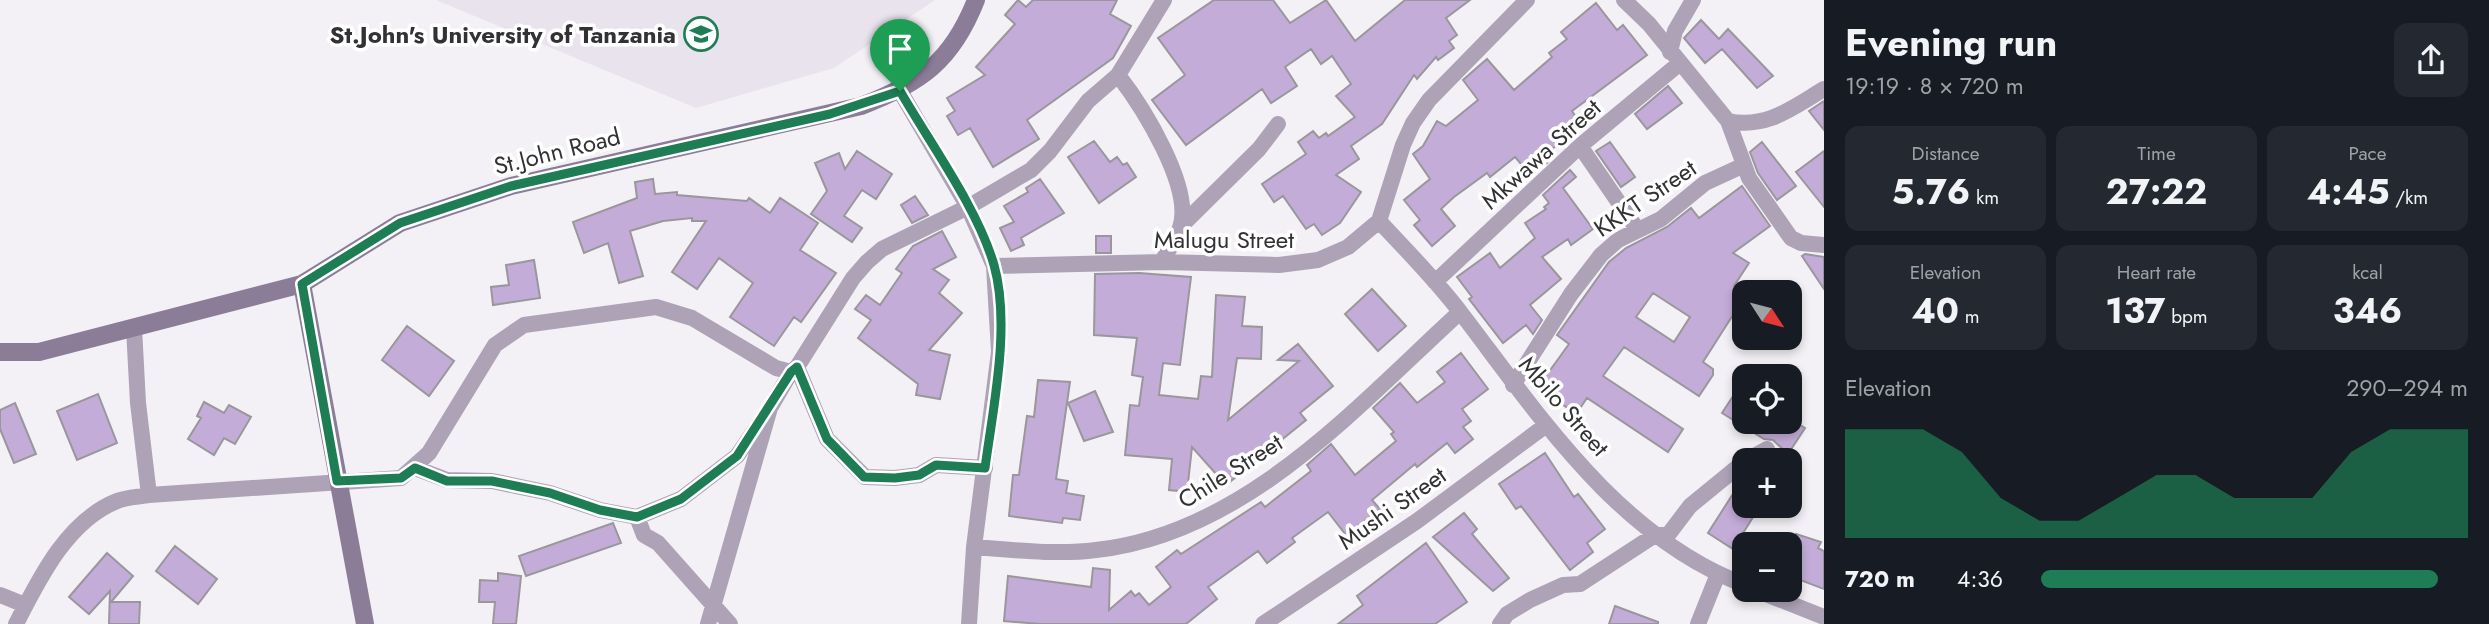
<!DOCTYPE html>
<meta charset="utf-8">
<style>
body{margin:0;font-family:Jost,sans-serif;background:#242831;color:#f1f3f6;height:100vh;display:flex;flex-direction:column;font-size:26px;white-space:nowrap}
*{box-sizing:border-box;margin:0}
p{font-size:23px;color:#9ea1a6}
.icon{flex:none;width:38px;height:38px;fill:none;stroke:currentColor;stroke-width:2;stroke-linecap:round;stroke-linejoin:round}
.map{position:relative;flex:1;overflow:hidden}
.sheet{display:flex;flex-direction:column;background:#171b24;width:665px}
.sheet>*{flex:none}
.needle{width:46px;rotate:126deg}
.tools{position:absolute;left:1732px;top:280px;display:grid;gap:14px}
.tools a{display:grid;place-items:center;width:70px;height:70px;border-radius:14px;background:#171b24;box-shadow:0 4px 10px #0003;font-size:35px}
.pin{position:absolute;display:grid;place-items:center;width:60px;height:60px;color:#fff;margin:-72px -30px;border-radius:50% 50% 50% 0;rotate:-45deg;box-shadow:0 0 7px #0007}
.pin .icon{rotate:45deg}
.round{display:grid;place-items:center;flex:none;width:74px;height:74px;border-radius:14px;background:#242831}
.head{display:flex;align-items:center;justify-content:space-between;height:119px;padding:0 21px}
h1{font-size:38px;font-weight:700;line-height:52px}
.metrics{display:grid;grid-template-columns:repeat(3,1fr);gap:10px;height:119px;padding:7px 21px}
.metrics div{display:grid;align-content:center;border-radius:14px;background:#242831;text-align:center}
.metrics b{font-size:35px;font-weight:700}
.metrics small{font-size:19px;font-weight:400}
.metrics p{font-size:19px}
.chart{height:196px;padding:14px 21px}
.chart p{display:flex;justify-content:space-between}
.chart svg{width:100%;height:126px;margin-top:7px;fill:#1e7d54;opacity:.7}
ul{padding:0 21px;list-style:none;font-size:23px}
li{display:grid;grid-template-columns:112px 84px 1fr;align-items:center;height:52px}
li i{height:18px;border-radius:9px;background:#1e7d54}
main{display:flex;flex:1;min-height:0}
.map>svg:first-child{display:block}
</style>
<main>
<div class="map">
<svg width="1824" height="624" viewBox="0 0 1824 624">
<rect width="100%" height="100%" fill="#f3f1f5"/>
<path fill="#e9e3ee" d="M 436,0 L 935,0 L 834,68 L 696,108 Z"/>
<path fill="#c4acd8" stroke="#99979b" stroke-width="2" fill-rule="evenodd" d="M 1018,0 L 1026,7 L 1033,0 L 1117,0 L 1110,14 L 1131,26 L 1113,58 L 1027,120 L 1039,139 L 993,167 L 970,128 L 958,135 L 947,116 L 955,111 L 947,98 L 985,75 L 976,67 L 1015,24 L 1005,15 Z
M 1214,0 L 1273,0 L 1290,23 L 1326,0 L 1355,41 L 1405,0 L 1470,0 L 1446,18 L 1457,35 L 1449,41 L 1454,48 L 1438,60 L 1436,57 L 1417,79 L 1414,75 L 1382,124 L 1351,146 L 1359,159 L 1336,175 L 1361,192 L 1340,223 L 1322,235 L 1314,224 L 1306,229 L 1283,196 L 1274,202 L 1262,184 L 1306,154 L 1298,142 L 1313,131 L 1319,138 L 1326,133 L 1328,136 L 1355,117 L 1336,96 L 1351,84 L 1332,56 L 1321,64 L 1311,49 L 1285,67 L 1297,86 L 1271,103 L 1262,89 L 1186,145 L 1152,100 L 1185,75 L 1158,38 Z
M 1596,3 L 1617,30 L 1623,25 L 1647,55 L 1572,111 L 1578,120 L 1559,136 L 1563,140 L 1552,149 L 1556,154 L 1543,167 L 1538,161 L 1527,171 L 1515,157 L 1490,177 L 1487,173 L 1454,197 L 1441,209 L 1455,226 L 1432,246 L 1414,225 L 1420,220 L 1404,200 L 1430,179 L 1413,154 L 1423,146 L 1437,121 L 1446,126 L 1478,100 L 1463,80 L 1487,59 L 1514,90 L 1552,57 L 1549,53 L 1567,39 L 1561,32 Z
M 1701,20 L 1719,39 L 1728,29 L 1773,76 L 1757,88 L 1722,49 L 1705,63 L 1684,38 Z
M 1668,86 L 1682,103 L 1647,129 L 1635,114 Z
M 1824,101 L 1824,130 L 1809,111 Z
M 1094,141 L 1110,162 L 1117,157 L 1123,165 L 1127,163 L 1136,177 L 1099,203 L 1068,157 Z
M 1610,142 L 1635,177 L 1621,187 L 1596,151 Z
M 1762,142 L 1796,186 L 1777,200 L 1758,173 L 1750,152 Z
M 857,151 L 892,174 L 876,199 L 862,190 L 844,216 L 862,228 L 852,242 L 811,214 L 827,191 L 815,163 L 839,153 L 845,169 Z
M 1824,151 L 1824,207 L 1796,172 Z
M 1570,170 L 1576,177 L 1563,188 L 1593,229 L 1571,245 L 1568,239 L 1542,257 L 1561,279 L 1530,305 L 1542,320 L 1533,334 L 1526,325 L 1503,343 L 1469,299 L 1472,297 L 1457,277 L 1490,253 L 1500,268 L 1535,238 L 1525,223 L 1546,209 L 1544,207 L 1549,203 L 1543,195 Z
M 653,179 L 655,194 L 677,192 L 677,195 L 747,201 L 749,198 L 770,213 L 780,198 L 818,223 L 800,250 L 836,273 L 801,322 L 794,317 L 774,346 L 730,317 L 753,283 L 719,258 L 697,289 L 672,272 L 706,221 L 692,221 L 692,218 L 663,221 L 630,231 L 643,276 L 619,283 L 608,243 L 584,253 L 573,222 L 637,198 L 635,182 Z
M 1040,179 L 1064,213 L 1021,238 L 1024,245 L 1011,251 L 1000,228 L 1014,222 L 1004,206 L 1028,192 L 1026,188 Z
M 1742,186 L 1770,226 L 1733,253 L 1749,263 L 1734,286 L 1741,290 L 1733,304 L 1738,307 L 1703,362 L 1713,369 L 1713,375 L 1699,396 L 1624,347 L 1603,376 L 1683,429 L 1668,452 L 1587,398 L 1576,414 L 1538,387 L 1569,344 L 1557,335 L 1609,262 L 1626,248 L 1667,227 L 1691,208 L 1699,218 ZM 1653,293 L 1690,317 L 1674,342 L 1636,317 Z
M 915,196 L 928,215 L 912,223 L 901,205 Z
M 942,231 L 956,257 L 933,269 L 949,280 L 939,293 L 962,313 L 929,350 L 950,355 L 940,399 L 916,395 L 918,384 L 858,338 L 871,320 L 855,309 L 866,295 L 880,305 L 902,273 L 896,269 L 913,246 Z
M 1096,236 L 1111,236 L 1111,253 L 1096,253 Z
M 1805,254 L 1824,257 L 1824,289 L 1802,256 Z
M 534,260 L 540,298 L 493,305 L 491,287 L 509,285 L 506,265 Z
M 1139,273 L 1191,277 L 1180,365 L 1163,363 L 1159,395 L 1198,399 L 1201,376 L 1212,377 L 1216,295 L 1245,297 L 1242,326 L 1262,327 L 1261,359 L 1237,358 L 1228,420 L 1299,361 L 1278,360 L 1298,344 L 1333,386 L 1300,413 L 1306,420 L 1226,485 L 1192,447 L 1187,492 L 1169,490 L 1172,459 L 1125,455 L 1130,405 L 1139,406 L 1143,377 L 1132,375 L 1137,338 L 1094,335 L 1095,274 Z
M 1372,289 L 1406,326 L 1378,351 L 1345,314 Z
M 407,326 L 454,361 L 429,396 L 382,360 Z
M 1461,353 L 1488,389 L 1462,409 L 1471,421 L 1463,427 L 1473,439 L 1455,453 L 1447,443 L 1417,467 L 1415,464 L 1372,500 L 1380,509 L 1346,535 L 1328,512 L 1292,538 L 1295,542 L 1267,563 L 1258,551 L 1208,587 L 1217,599 L 1186,624 L 1040,624 L 1004,621 L 1008,576 L 1091,587 L 1093,568 L 1110,570 L 1109,610 L 1131,591 L 1135,596 L 1139,593 L 1149,605 L 1171,587 L 1156,567 L 1177,550 L 1181,554 L 1261,502 L 1265,507 L 1311,471 L 1307,465 L 1331,444 L 1355,475 L 1396,441 L 1391,434 L 1394,432 L 1373,408 L 1400,383 L 1417,403 L 1445,382 L 1437,372 Z
M 1745,378 L 1745,422 L 1795,422 L 1805,428 L 1788,454 L 1773,440 L 1764,439 L 1722,413 Z
M 1038,380 L 1070,382 L 1056,479 L 1068,481 L 1066,493 L 1084,496 L 1080,520 L 1063,518 L 1062,523 L 1009,516 L 1013,475 L 1019,475 L 1027,416 L 1034,417 Z
M 1095,391 L 1113,432 L 1084,441 L 1068,403 Z
M 98,394 L 117,443 L 77,460 L 57,411 Z
M 204,402 L 224,413 L 229,405 L 251,417 L 235,444 L 224,438 L 214,455 L 188,439 L 201,418 L 197,416 Z
M 15,403 L 36,454 L 14,463 L 0,429 L 0,410 Z
M 1545,453 L 1574,497 L 1578,494 L 1605,529 L 1587,543 L 1593,552 L 1570,570 L 1521,506 L 1516,509 L 1499,484 Z
M 1745,475 L 1745,506 L 1760,506 L 1733,549 L 1708,533 Z
M 1464,513 L 1477,529 L 1472,534 L 1509,578 L 1493,591 L 1433,537 Z
M 613,523 L 621,543 L 526,576 L 519,556 Z
M 1796,534 L 1821,542 L 1818,548 L 1824,551 L 1824,589 L 1790,576 L 1790,549 Z
M 1426,543 L 1467,602 L 1435,624 L 1338,624 L 1363,605 L 1357,596 Z
M 175,546 L 217,579 L 198,604 L 156,571 Z
M 107,553 L 133,576 L 111,602 L 140,602 L 139,624 L 109,624 L 110,591 L 89,614 L 69,597 Z
M 498,573 L 521,576 L 516,624 L 493,624 L 495,602 L 479,602 L 480,580 L 498,581 Z
M 1615,606 L 1658,622 L 1658,624 L 1609,624 Z"/>
<g fill="none" stroke-linecap="round" stroke-linejoin="round">
<path stroke="#ada2b6" stroke-width="16" d="M 1624,0 L 1649,24 L 1728,121 C 1767,129 1792,108 1824,89
M 1670,52 L 1675,31 L 1693,0
M 1118,75 C 1142,106 1194,188 1180,228 C 1176,240 1167,251 1162,262
M 900,91 L 968,207 L 994,266 L 999,352 L 974,547 L 969,624
M 1728,121 L 1749,178 L 1791,238 L 1801,243 L 1824,245
M 1580,146 L 1637,229
M 1379,221 C 1407,251 1436,280 1461,313 C 1539,415 1618,537 1745,585
M 1181,226 L 1259,149 L 1278,124
M 994,266 L 1162,262 L 1279,265 L 1318,260 L 1348,247 L 1379,221 L 1403,145 L 1413,123 L 1429,100 L 1527,0
M 1435,282 L 1580,146 L 1680,63
M 134,328 L 138,403 L 149,495
M 797,367 L 827,439 L 865,477 L 895,478 L 919,475 L 936,465 L 985,468
M 1513,385 L 1571,294 L 1601,255 L 1618,240 L 1661,219 L 1705,183 L 1742,166
M 1747,460 L 1767,449
M 415,468 L 447,480 L 492,481 L 550,493 L 600,510 L 637,517 L 681,499 L 737,456 L 770,408
M 637,517 L 644,535 L 658,543 L 730,624
M 974,547 C 1014,550 1057,555 1096,550 C 1245,534 1356,407 1460,312
M 1756,590 L 1824,617
M 0,595 L 25,605
M 16,624 C 39,579 67,521 117,501 C 127,497 139,497 149,495 L 401,478 L 429,453 L 495,345 L 524,325 L 656,307 L 692,318 L 776,368 L 791,372 L 797,367 L 853,278 L 867,262 L 882,249 L 968,207 L 1031,170 L 1050,151 L 1088,101 L 1118,75 L 1164,0
M 708,624 L 770,408 L 791,372
M 1263,624 L 1417,521 L 1545,426
M 1500,624 L 1507,614 L 1530,600 L 1563,585 L 1580,584 L 1655,535 L 1668,535 L 1690,506 L 1745,461
M 1698,624 L 1718,574"/>
<path stroke="#8b7c98" stroke-width="18" d="M 302,284 L 365,624
M 0,352 L 39,352 L 302,284 L 400,223 L 511,186 L 861,106 C 921,83 952,61 976,0"/>
</g>
<g fill="none" stroke-linecap="round" stroke-linejoin="round">
<g stroke="#fff" stroke-width="14">
<path id="route" d="M 900,91 C 930,143 978,209 994,265 C 1011,325 993,408 985,468 L 936,465 L 919,475 L 895,478 L 864,477 L 827,439 L 797,367 L 791,372 L 737,456 L 681,499 L 637,517 L 600,510 L 550,493 L 492,481 L 447,481 L 415,468 L 401,478 L 337,481 L 302,284 L 400,223 L 511,186 L 830,114 Z"/>
</g>
<use href="#route" stroke="#1e7d54" stroke-width="9"/>
</g>
<defs>
<g id="university-ring" transform="scale(1.75)"><circle r="9.5" fill="#fff" stroke="#1e7d54" stroke-width="1.5"/><path d="M0-5L7-2L0 1L-7-2ZM-4 1L0 2.5L4 1V4Q0 6-4 4Z" fill="#1e7d54"/></g>
</defs>
<g fill-rule="evenodd">
<use href="#university-ring" x="701" y="34"/>
</g>
<g text-anchor="middle" dominant-baseline="central" stroke-width="7" stroke-linejoin="round" paint-order="stroke">
<g font-size="24" font-weight="bold" fill="#323133" stroke="#fff" text-anchor="end">
<text x="676" y="34">St.John's University of Tanzania</text>
</g>
<g font-size="24" fill="#323133" stroke="#fff">
<text transform="translate(557 151) rotate(-14)">St.John Road</text>
<text transform="translate(1541 154) rotate(-42)">Mkwawa Street</text>
<text transform="translate(1645 198) rotate(-34)">KKKT Street</text>
<text x="1224" y="239">Malugu Street</text>
<text transform="translate(1564 406) rotate(49)">Mbilo Street</text>
<text transform="translate(1230 471) rotate(-32)">Chile Street</text>
<text transform="translate(1392 508) rotate(-35)">Mushi Street</text>
</g>
</g>
</svg>
<div class="tools">
<a><svg class="needle" viewBox="-14 -14 28 28"><path d="M0-13l5 13h-10z" fill="#e53935"/><path d="M0 13l5-13h-10z" fill="#9ea1a6"/></svg></a>
<a><svg class="icon" aria-label="locate" viewBox="0 0 24 24"><circle cx="12" cy="12" r="6"/><path d="M12 2v4M12 18v4M2 12h4M18 12h4"/></svg></a>
<a>+</a>
<a>−</a>
</div>
<div class="pin" style="left:900px;top:91px;background:#1e9e55"><svg class="icon" aria-label="arrive" viewBox="0 0 24 24"><path d="M6 21V4h12l-3 4 3 4H6"/></svg></div>
</div>
<section class="sheet">
<div class="head"><div><h1>Evening run</h1><p>19:19 · 8 × 720 m</p></div><a class="round"><svg class="icon" aria-label="share" viewBox="0 0 24 24"><path d="M12 15V3M7 8l5-5 5 5M5 13v7h14v-7"/></svg></a></div>
<div class="metrics">
<div><p>Distance</p><b>5.76<small> km</small></b></div>
<div><p>Time</p><b>27:22</b></div>
<div><p>Pace</p><b>4:45<small> /km</small></b></div>
</div>
<div class="metrics">
<div><p>Elevation</p><b>40<small> m</small></b></div>
<div><p>Heart rate</p><b>137<small> bpm</small></b></div>
<div><p>kcal</p><b>346</b></div>
</div>
<div class="chart"><p><span>Elevation</span>290–294 m</p>
<svg viewBox="0 0 160 44" preserveAspectRatio="none"><path d="M0 44V6L10 6L20 6L30 14L40 30L50 38L60 38L70 30L80 22L90 22L100 30L110 30L120 30L130 14L140 6L150 6L160 6V44z"/></svg>
</div>
<ul>
<li><b>720 m</b>4:36<i style="width:93%"></i></li>
</ul>
</section>
</main>
